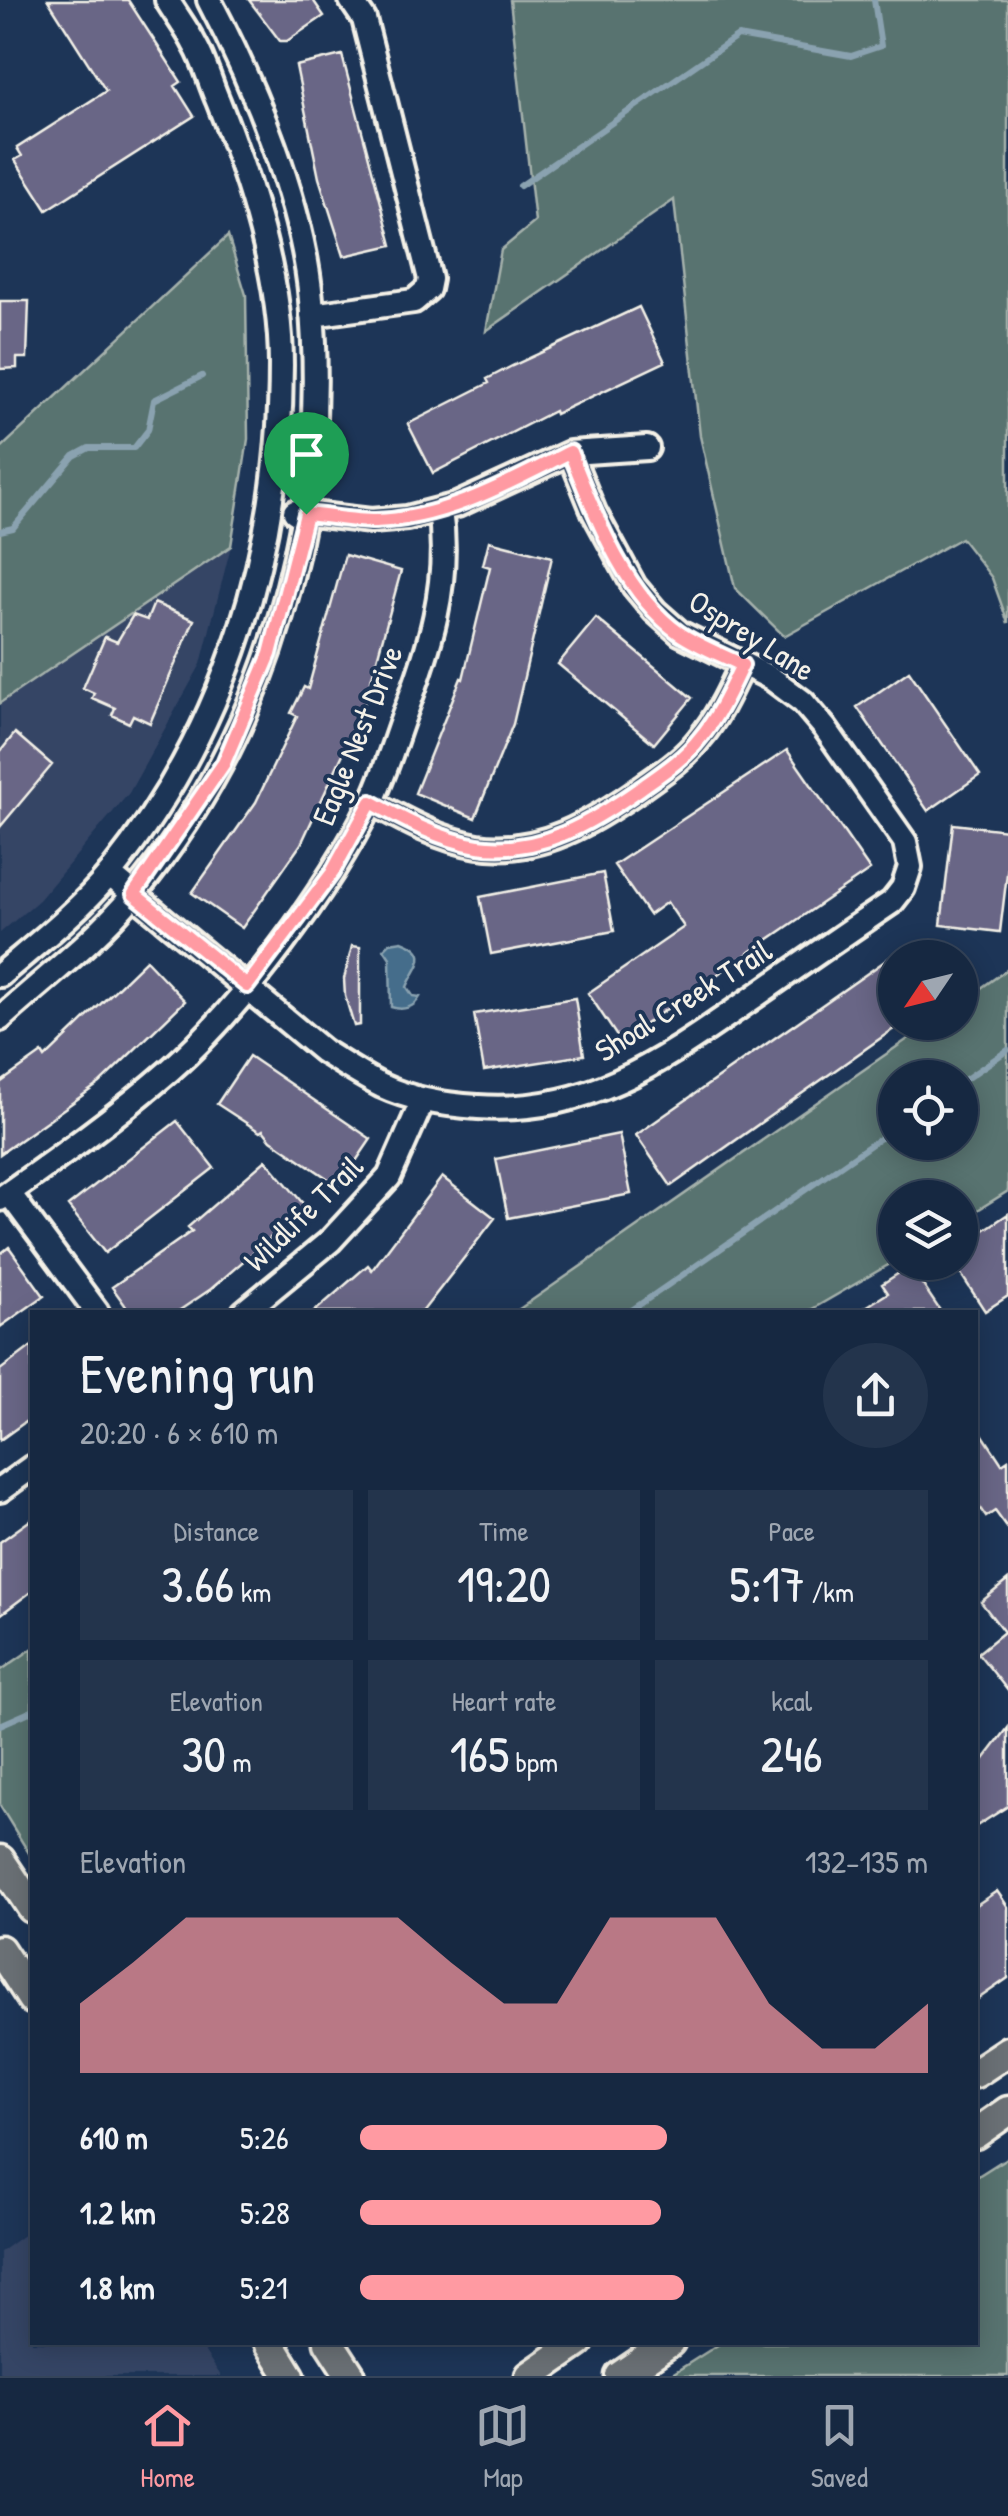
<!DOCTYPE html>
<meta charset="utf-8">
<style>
body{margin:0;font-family:"Patrick Hand",sans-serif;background:#23344c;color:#f1f3f6;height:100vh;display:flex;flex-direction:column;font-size:38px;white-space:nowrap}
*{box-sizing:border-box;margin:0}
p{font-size:32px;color:#9ea6b1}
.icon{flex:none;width:55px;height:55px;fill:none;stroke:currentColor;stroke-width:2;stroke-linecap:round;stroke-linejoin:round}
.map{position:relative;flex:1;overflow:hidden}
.drawer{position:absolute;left:30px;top:1310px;width:948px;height:1035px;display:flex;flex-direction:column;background:#162841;border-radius:0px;box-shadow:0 5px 25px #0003,0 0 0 2px #35445a}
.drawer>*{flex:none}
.needle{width:65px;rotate:235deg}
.tools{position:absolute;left:878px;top:940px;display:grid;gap:20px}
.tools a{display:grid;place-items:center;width:100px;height:100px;border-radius:50%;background:#162841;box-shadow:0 5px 25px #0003,0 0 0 2px #35445a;font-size:50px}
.pin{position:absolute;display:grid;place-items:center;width:85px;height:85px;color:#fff;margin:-102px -42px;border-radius:50% 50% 50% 0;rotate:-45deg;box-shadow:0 0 10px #0007}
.pin .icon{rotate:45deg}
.round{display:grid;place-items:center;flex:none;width:105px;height:105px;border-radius:52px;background:#23344c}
.overview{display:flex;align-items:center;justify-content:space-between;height:170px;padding:0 50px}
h1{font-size:55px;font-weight:600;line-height:75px}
.metrics{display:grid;grid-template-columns:repeat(3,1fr);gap:15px;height:170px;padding:10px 50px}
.metrics div{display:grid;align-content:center;border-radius:0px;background:#23344c;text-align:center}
.metrics b{font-size:50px;font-weight:600}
.metrics small{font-size:28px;font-weight:400}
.metrics p{font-size:28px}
.chart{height:280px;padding:20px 50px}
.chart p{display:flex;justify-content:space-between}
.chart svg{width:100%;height:180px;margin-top:10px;fill:#ff9aa2;opacity:.7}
ul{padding:0 50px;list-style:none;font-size:32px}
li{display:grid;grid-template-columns:160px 120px 1fr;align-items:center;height:75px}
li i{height:25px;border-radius:12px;background:#ff9aa2}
.tabs{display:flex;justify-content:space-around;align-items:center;height:140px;border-top:2px solid #35445a;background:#162841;font-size:28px;color:#9ea6b1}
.tabs a{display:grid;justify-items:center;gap:5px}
.tabs .current{color:#ff9aa2}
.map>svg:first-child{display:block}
</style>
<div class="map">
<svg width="1008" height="2376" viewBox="0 0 1008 2376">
<rect width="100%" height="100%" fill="#1d3557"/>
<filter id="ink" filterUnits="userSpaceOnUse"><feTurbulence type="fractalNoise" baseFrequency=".01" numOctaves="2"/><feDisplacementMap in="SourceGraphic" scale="20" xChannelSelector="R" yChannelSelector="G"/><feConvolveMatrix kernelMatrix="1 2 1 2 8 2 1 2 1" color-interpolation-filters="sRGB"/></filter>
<g filter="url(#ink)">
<path fill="#344465" d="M 231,546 L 201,664 L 129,793 L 39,900 L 0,933 L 0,703 Z
M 32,2229 L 32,2342 L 199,2343 L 221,2376 L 0,2376 L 0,2252 Z"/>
<path fill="#597370" stroke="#a6b2ac" stroke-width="2.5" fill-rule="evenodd" d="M 510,0 L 1008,0 L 1008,623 L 992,578 L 961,538 L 784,636 L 735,588 L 700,436 L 674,200 L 486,331 L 501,250 L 535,222 Z
M 228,236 L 246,295 L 248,439 L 231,546 L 0,703 L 0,449 Z
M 1008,969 L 1008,1191 L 960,1221 L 960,1198 L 895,1198 L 895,1261 L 807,1312 L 515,1312 L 931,1023 L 960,1022 L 960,1003 ZM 895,1078 L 960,1078 L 960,1142 L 895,1142 Z
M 32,1649 L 32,1858 L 0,1806 L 0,1671 Z
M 1008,2157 L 1008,2376 L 669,2376 L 721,2343 L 975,2342 L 975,2178 Z"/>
<path fill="#446d8b" stroke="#8aa2b0" stroke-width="2.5" d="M 402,941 C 435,953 415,967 407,987 L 413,996 L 420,997 C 414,1008 403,1011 391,1007 L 390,958 L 384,949 L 390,943 Z"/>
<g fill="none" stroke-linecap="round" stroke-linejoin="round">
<path stroke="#8aa2b0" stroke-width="6" d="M 520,186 L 738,36 L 851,56 L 881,46 L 874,0
M 0,531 L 13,528 L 74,456 L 89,448 L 134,448 L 148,430 L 154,400 L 202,376
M 960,1083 L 1008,1050
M 629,1312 L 895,1128
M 0,1725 L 32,1711"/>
</g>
<path fill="#696686" stroke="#f4f1e8" stroke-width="2.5" d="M 48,0 L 128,0 L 181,82 L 175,86 L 194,116 L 47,210 L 15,160 L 22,156 L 17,148 L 106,91 Z
M 249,0 L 313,0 L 324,16 L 287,41 L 280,41 Z
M 342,55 L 392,245 L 344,256 L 319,178 L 296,66 Z
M 0,301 L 29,301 L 27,358 L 17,358 L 17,368 L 0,369 Z
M 639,307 L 665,362 L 555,414 L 554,411 L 433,473 L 408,424 L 489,383 L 487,379 L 512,366 Z
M 489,541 L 552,557 L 513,724 L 475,818 L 415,793 L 461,678 L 463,679 L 490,567 L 483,565 Z
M 345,555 L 401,571 L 362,713 L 301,844 L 242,928 L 192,893 L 256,802 L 297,716 L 291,713 L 304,687 L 308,689 Z
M 154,603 L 194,620 L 150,723 L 133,715 L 129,723 L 112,715 L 115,708 L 92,698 L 94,693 L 83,688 L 105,637 L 117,642 L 133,615 L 147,620 Z
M 596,618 L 692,698 L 654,744 L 558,664 Z
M 909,671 L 980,775 L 928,811 L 857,707 Z
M 15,733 L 52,765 L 0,827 L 0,752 Z
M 787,750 L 870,870 L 620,1041 L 588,993 L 684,927 L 667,902 L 649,915 L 614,865 Z
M 953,824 L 1008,830 L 1008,865 L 1000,932 L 941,925 Z
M 603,873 L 614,931 L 491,954 L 480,897 Z
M 352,946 L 360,947 L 360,1025 L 354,1026 L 345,996 L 344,979 Z
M 895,954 L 895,1028 L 671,1186 L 636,1135 Z
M 146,960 L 185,1001 L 100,1083 L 0,1154 L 0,1083 L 42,1053 L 45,1058 Z
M 575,998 L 584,1055 L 484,1071 L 474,1014 Z
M 249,1056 L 371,1139 L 339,1186 L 271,1140 L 263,1130 L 260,1132 L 217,1104 Z
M 177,1121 L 214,1168 L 105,1253 L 68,1206 Z
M 619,1134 L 631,1194 L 508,1218 L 496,1159 Z
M 266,1160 L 306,1207 L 211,1289 L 177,1312 L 130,1312 L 112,1287 L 192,1231 L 188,1227 Z
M 442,1177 L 495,1218 L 422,1312 L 314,1312 L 368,1265 L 372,1270 Z
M 1008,1214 L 1008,1296 L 985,1311 L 953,1262 L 960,1262 L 960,1246 Z
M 9,1247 L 44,1296 L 0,1327 L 0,1254 Z
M 910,1266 L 941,1312 L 858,1312 L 888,1293 L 882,1284 Z
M 32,1346 L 32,1417 L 0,1440 L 0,1370 Z
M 975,1423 L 1002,1464 L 1008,1460 L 1008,1529 L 995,1511 L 986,1517 L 975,1501 Z
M 32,1519 L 32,1591 L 0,1615 L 0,1542 Z
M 1008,1580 L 1008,1691 L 978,1653 L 1004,1632 L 981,1602 Z
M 1008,1728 L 1008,1806 L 975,1827 L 975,1771 Z
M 997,1891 L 1008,1907 L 1008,1978 L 975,2001 L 975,1906 Z"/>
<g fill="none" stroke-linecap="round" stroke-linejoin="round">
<g stroke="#f4f1e8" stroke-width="30">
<path id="minor" d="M 312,315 L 414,301 L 428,289 L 430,279 L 364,19 L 351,0
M 295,512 L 371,521 L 407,518 L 457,505 L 570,453 L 647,448
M 371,802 C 404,820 440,840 478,846 C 540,855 593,822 641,788 C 662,773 684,759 700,738 C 718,717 730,690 742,665
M 109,874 L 323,1051 C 342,1063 362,1076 382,1086 C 412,1100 446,1105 478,1107 C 591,1115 666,1058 754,997 C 800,965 846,933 892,902 L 903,888 L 910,867 L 905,842 L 825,728 L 803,702 L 771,678 L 680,633 L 655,611 L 634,586 L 594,512 L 570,453
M 0,975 C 38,943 80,910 111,872 C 227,727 281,549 281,365 C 281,277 250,182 218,101 C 210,83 205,62 195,45 C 187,29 176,15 167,0
M 0,1019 C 44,979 95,941 133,895 C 270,731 331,512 311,300 C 303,204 254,85 209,0
M 9,1193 L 97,1312
M 0,1199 C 58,1158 116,1117 170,1070 C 241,1008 329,889 371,803 C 384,776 393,746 403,718 C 429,651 451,583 440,510
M 244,1312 L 330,1241 L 389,1177 L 423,1100
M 0,1490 L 32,1467"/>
</g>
<g stroke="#f4f1e8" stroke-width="35">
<path id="major" d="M 0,1860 L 32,1908
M 0,1950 L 32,1999
M 975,2073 L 1008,2051
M 975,2134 L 1008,2111
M 269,2342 L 290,2376
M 329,2342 L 351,2376
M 530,2376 L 579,2342
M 620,2376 L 670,2342"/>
</g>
<use href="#minor" stroke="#1d3557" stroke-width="22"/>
<use href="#major" stroke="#6b7074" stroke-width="28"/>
</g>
</g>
<g fill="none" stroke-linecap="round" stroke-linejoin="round" filter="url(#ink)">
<g stroke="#fff" stroke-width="20">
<path id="route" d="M 570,452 C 595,514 623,593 679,633 C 698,646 722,655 742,665 C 730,690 718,717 700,738 C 684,759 662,773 641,788 C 593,822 540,855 478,846 C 441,840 404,820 371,802 L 332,873 L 247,986 L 134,894 L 224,763 L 270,654 L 306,514 C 329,516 353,521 375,521 C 445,519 508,483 570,452 Z"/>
</g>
<use href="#route" stroke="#ff9aa2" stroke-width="12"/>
</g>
<g text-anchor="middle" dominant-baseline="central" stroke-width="8" stroke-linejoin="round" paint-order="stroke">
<g font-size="32" fill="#f4f1e8" stroke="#1d3557">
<text transform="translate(752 635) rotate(32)">Osprey Lane</text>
<text transform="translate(357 735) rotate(-68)">Eagle Nest Drive</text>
<text transform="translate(683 1000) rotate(-32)">Shoal Creek Trail</text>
<text transform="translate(303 1213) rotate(-44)">Wildlife Trail</text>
</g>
</g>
</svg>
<div class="tools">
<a><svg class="needle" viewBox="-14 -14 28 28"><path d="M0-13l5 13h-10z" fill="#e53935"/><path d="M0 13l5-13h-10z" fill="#9ea6b1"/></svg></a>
<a><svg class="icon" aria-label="locate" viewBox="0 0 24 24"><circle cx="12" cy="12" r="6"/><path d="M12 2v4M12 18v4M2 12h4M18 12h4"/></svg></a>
<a><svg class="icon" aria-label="layers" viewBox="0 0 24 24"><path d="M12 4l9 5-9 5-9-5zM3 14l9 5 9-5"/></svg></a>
</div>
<div class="pin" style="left:306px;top:514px;background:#1e9e55"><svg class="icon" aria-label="arrive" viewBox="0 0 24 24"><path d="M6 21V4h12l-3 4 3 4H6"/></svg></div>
<section class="drawer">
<div class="overview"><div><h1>Evening run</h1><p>20:20 · 6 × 610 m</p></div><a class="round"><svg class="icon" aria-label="share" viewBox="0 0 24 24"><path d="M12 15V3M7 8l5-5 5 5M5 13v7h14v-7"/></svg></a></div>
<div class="metrics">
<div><p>Distance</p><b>3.66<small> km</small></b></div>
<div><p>Time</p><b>19:20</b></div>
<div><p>Pace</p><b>5:17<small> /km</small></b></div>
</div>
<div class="metrics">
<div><p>Elevation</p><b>30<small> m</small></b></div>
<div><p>Heart rate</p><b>165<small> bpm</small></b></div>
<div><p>kcal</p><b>246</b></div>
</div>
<div class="chart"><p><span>Elevation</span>132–135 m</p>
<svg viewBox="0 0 160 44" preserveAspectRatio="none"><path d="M0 44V27L10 17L20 6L30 6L40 6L50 6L60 6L70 17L80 27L90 27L100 6L110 6L120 6L130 27L140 38L150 38L160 27V44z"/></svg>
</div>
<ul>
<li><b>610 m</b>5:26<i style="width:54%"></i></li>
<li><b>1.2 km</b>5:28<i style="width:53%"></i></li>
<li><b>1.8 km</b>5:21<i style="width:57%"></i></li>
</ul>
</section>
</div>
<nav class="tabs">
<a class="current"><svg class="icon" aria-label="home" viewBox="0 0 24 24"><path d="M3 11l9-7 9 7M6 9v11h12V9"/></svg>Home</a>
<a><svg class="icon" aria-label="map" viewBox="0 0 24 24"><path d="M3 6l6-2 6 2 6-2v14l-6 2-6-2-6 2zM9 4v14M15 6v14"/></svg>Map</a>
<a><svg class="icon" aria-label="saved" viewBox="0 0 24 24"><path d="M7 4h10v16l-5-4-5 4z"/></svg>Saved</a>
</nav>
